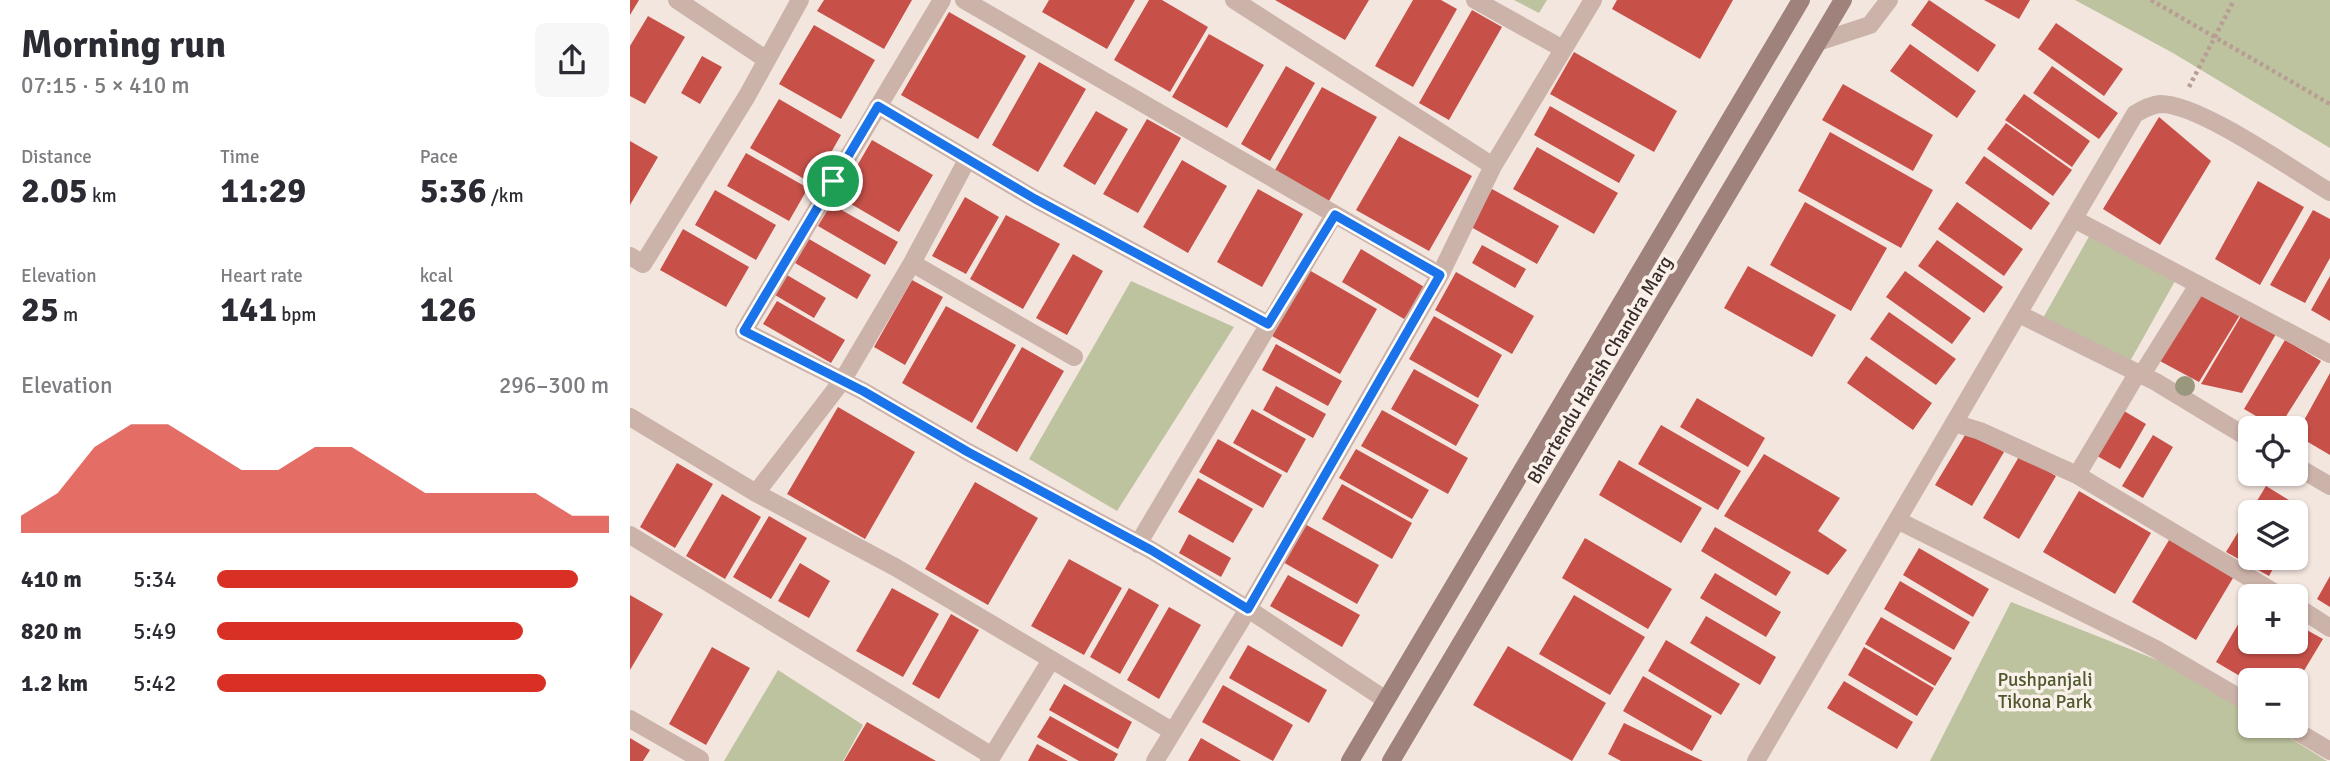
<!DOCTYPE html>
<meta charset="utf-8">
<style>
body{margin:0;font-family:Signika,sans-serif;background:#f7f7f7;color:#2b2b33;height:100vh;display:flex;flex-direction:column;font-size:26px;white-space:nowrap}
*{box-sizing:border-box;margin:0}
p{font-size:23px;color:#7c7c81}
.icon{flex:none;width:38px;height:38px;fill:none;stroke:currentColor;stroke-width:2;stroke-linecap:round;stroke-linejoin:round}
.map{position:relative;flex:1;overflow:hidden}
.panel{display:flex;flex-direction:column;background:#fff;width:630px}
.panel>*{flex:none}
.buttons{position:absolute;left:1608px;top:416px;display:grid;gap:14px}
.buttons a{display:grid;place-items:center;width:70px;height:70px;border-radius:10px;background:#fff;box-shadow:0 2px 5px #0004;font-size:35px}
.pin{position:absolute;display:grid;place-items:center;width:60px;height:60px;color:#fff;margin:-30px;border:4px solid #fff;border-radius:50%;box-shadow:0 2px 7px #0007}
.round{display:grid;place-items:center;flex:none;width:74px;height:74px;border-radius:10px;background:#f7f7f7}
.headline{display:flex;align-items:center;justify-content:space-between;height:119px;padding:0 21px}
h1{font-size:38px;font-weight:700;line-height:52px}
.stats{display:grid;grid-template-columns:repeat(3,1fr);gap:10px;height:119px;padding:7px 21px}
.stats div{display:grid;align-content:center}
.stats b{font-size:35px;font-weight:700}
.stats small{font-size:19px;font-weight:400}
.stats p{font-size:19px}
.chart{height:196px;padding:14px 21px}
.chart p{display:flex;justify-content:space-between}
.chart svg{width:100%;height:126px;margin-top:7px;fill:#d93025;opacity:.7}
ul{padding:0 21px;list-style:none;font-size:23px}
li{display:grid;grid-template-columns:112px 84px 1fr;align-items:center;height:52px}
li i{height:18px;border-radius:9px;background:#d93025}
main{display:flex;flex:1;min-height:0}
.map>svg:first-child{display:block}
</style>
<main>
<section class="panel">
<div class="headline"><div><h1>Morning run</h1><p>07:15 · 5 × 410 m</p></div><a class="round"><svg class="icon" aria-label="share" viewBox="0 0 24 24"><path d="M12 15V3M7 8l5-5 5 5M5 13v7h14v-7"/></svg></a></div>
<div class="stats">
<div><p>Distance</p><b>2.05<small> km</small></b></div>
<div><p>Time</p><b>11:29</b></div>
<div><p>Pace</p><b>5:36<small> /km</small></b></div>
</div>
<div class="stats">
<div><p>Elevation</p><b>25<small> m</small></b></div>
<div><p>Heart rate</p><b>141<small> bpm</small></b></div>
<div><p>kcal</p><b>126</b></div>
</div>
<div class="chart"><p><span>Elevation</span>296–300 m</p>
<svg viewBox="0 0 160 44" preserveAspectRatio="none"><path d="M0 44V38L10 30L20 14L30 6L40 6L50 14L60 22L70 22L80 14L90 14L100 22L110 30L120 30L130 30L140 30L150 38L160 38V44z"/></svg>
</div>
<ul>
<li><b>410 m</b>5:34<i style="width:92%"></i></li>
<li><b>820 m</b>5:49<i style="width:78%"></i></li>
<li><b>1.2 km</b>5:42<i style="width:84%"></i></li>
</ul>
</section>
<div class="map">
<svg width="1700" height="761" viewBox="0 0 1700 761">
<rect width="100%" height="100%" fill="#f3e6df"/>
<path fill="#bdc39e" d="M 884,0 L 917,0 L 909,13 Z
M 1445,0 L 1700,0 L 1700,148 L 1543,53 Z
M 1461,233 L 1545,281 L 1498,365 L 1413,318 Z
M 501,281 L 604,327 L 487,511 L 399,459 Z
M 1381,602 L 1540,665 L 1620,714 L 1620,726 L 1641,726 L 1697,761 L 1300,761 Z
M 148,670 L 233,725 L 213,761 L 94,761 Z"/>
<path fill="#c75149" d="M 0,0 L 9,0 L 0,15 Z
M 194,0 L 282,0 L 254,49 L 187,11 Z
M 419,0 L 505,0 L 477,49 L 412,12 Z
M 519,0 L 532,0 L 578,27 L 540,92 L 484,60 Z
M 645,0 L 739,0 L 715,40 Z
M 783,0 L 811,0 L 827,9 L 783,87 L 745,66 Z
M 987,0 L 1103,0 L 1070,59 L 982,9 Z
M 1299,0 L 1366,45 L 1348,72 L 1281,25 Z
M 1354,0 L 1400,0 L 1389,19 Z
M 842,10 L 872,27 L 819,120 L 789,103 Z
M 319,12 L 396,56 L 348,139 L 271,95 Z
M 18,16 L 55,37 L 15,104 L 0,96 L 0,46 Z
M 1426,23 L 1493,69 L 1474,96 L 1408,49 Z
M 184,25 L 245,60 L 211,119 L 149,84 Z
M 579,34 L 634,65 L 597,128 L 542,97 Z
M 1280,44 L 1346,91 L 1327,118 L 1260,71 Z
M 944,52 L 1047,111 L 1024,152 L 920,94 Z
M 72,56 L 92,67 L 70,104 L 51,93 Z
M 409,62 L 456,89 L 408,172 L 362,145 Z
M 656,66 L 685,83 L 640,161 L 611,144 Z
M 1422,66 L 1488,113 L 1469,139 L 1403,93 Z
M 1213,84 L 1303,135 L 1283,171 L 1192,120 Z
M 692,87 L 747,117 L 699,201 L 645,170 Z
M 1394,94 L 1460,141 L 1442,167 L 1375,120 Z
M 149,99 L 211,135 L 183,184 L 120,148 Z
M 920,106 L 1005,155 L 989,183 L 904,135 Z
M 466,111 L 498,129 L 465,185 L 433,166 Z
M 1529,117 L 1581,161 L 1530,245 L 1473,209 Z
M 517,119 L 551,138 L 508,213 L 473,194 Z
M 1376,123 L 1442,170 L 1423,196 L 1357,149 Z
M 1200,132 L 1303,190 L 1271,248 L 1168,191 Z
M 769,136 L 842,176 L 799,251 L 726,210 Z
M 242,140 L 303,175 L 269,232 L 209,197 Z
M 0,141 L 28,157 L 0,205 Z
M 907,147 L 988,193 L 964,234 L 883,189 Z
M 116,153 L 178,188 L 159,221 L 97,186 Z
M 1354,156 L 1420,203 L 1401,230 L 1335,183 Z
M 552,160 L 597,186 L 558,253 L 513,227 Z
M 1628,181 L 1674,207 L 1630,285 L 1585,259 Z
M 628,189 L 673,214 L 632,287 L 587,262 Z
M 862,189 L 929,226 L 907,264 L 841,227 Z
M 85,190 L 146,225 L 126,260 L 65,225 Z
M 335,197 L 369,217 L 336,274 L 302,256 Z
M 1175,202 L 1257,248 L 1221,311 L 1140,265 Z
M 1327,202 L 1393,249 L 1374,276 L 1308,229 Z
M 201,204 L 268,242 L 255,265 L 188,226 Z
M 1683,210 L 1700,219 L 1700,258 L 1675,303 L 1640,285 Z
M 376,215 L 430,244 L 393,309 L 340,279 Z
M 53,229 L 119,267 L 96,307 L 30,270 Z
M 179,239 L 241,275 L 227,299 L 165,263 Z
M 1307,240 L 1373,287 L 1354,313 L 1288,266 Z
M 852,245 L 896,269 L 885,288 L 842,263 Z
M 731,249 L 796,288 L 774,319 L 712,282 Z
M 443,254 L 473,271 L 437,335 L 406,318 Z
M 1118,266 L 1206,315 L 1182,357 L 1094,308 Z
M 679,270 L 747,309 L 710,374 L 642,336 Z
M 1275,271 L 1341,318 L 1322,344 L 1256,297 Z
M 826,272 L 904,316 L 882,354 L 805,310 Z
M 157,275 L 196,298 L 184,318 L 145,295 Z
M 1700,276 L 1700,321 L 1681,310 Z
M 282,280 L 313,297 L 275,365 L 244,347 Z
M 1566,293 L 1610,315 L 1569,382 L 1528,360 Z
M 147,301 L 215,340 L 201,363 L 133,324 Z
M 316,306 L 386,345 L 342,423 L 272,383 Z
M 1259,312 L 1326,359 L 1306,385 L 1240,339 Z
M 804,316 L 872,355 L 848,398 L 779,359 Z
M 1611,316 L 1646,334 L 1612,393 L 1571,384 Z
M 1655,340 L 1691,361 L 1648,429 L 1614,409 Z
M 646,344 L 712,381 L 698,406 L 632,370 Z
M 392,347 L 434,371 L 387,452 L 346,428 Z
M 1236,356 L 1302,403 L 1283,430 L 1217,383 Z
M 784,369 L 849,405 L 826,446 L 761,409 Z
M 1700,373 L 1700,455 L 1666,435 Z
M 646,386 L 696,414 L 683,438 L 633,410 Z
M 1067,398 L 1135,438 L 1118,467 L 1050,427 Z
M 208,407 L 285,452 L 235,539 L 157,494 Z
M 1489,408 L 1516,424 L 1490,469 L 1462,453 Z
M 622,409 L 676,439 L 657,473 L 603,443 Z
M 752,410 L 838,458 L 818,494 L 731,446 Z
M 1031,425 L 1111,471 L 1088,510 L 1008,464 Z
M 1338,430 L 1374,452 L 1342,506 L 1305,485 Z
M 1523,435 L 1543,447 L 1513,498 L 1492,486 Z
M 588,439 L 652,475 L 633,508 L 569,472 Z
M 726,449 L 799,490 L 782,519 L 709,478 Z
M 1134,454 L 1210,498 L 1188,531 L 1217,550 L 1198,575 L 1094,516 Z
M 1390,455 L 1426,476 L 1389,539 L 1353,518 Z
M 989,460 L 1072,508 L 1051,543 L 969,495 Z
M 47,463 L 83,484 L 45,548 L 10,527 Z
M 568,478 L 623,509 L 603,543 L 548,512 Z
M 345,482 L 408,518 L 358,605 L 295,569 Z
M 712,484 L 782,523 L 762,559 L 692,519 Z
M 1636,486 L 1677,511 L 1666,530 L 1666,513 L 1620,513 L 1620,558 L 1649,558 L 1639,576 L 1596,552 Z
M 1449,491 L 1521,533 L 1485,594 L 1413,552 Z
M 92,494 L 131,517 L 95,579 L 56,556 Z
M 139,516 L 177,538 L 141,599 L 103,577 Z
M 673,523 L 749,565 L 727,604 L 651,561 Z
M 1085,527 L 1161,572 L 1146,596 L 1071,551 Z
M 559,534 L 601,558 L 591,577 L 549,553 Z
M 1542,535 L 1606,573 L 1566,640 L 1502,602 Z
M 955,538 L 1042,589 L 1018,629 L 932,578 Z
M 1289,548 L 1359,589 L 1343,617 L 1273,575 Z
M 439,559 L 492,588 L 454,655 L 401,626 Z
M 170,563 L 200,581 L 179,618 L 148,601 Z
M 1085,573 L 1151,612 L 1136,637 L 1070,598 Z
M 658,575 L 730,615 L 712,647 L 640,606 Z
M 1700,576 L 1700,607 L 1687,599 Z
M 1270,581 L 1340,622 L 1324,650 L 1254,609 Z
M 262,588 L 309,614 L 273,677 L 226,651 Z
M 499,588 L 529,605 L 490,674 L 460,657 Z
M 0,595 L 33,614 L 0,670 Z
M 944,595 L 1015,637 L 980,695 L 909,654 Z
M 1620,604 L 1620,642 L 1666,642 L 1666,624 L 1693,639 L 1666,684 L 1666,681 L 1620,682 L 1586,662 Z
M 539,607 L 571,625 L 529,699 L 497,680 Z
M 321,614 L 349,630 L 309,699 L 282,684 Z
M 1076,616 L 1146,657 L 1130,685 L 1060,643 Z
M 1251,617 L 1322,658 L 1305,686 L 1235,644 Z
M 1036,640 L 1110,684 L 1091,715 L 1018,671 Z
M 618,645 L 697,690 L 679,723 L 599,678 Z
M 878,646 L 976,703 L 942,761 L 843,705 Z
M 82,647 L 120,668 L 76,745 L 39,724 Z
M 1234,647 L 1304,688 L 1287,716 L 1218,675 Z
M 1013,676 L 1082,716 L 1062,751 L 993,711 Z
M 1214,681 L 1283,722 L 1267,749 L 1197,708 Z
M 434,684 L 502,722 L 488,749 L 419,710 Z
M 593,685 L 663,725 L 643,761 L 572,722 Z
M 420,716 L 488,754 L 484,761 L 449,761 L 407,737 Z
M 237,722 L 306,761 L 214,761 Z
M 994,723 L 1073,761 L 991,761 L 978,754 Z
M 0,738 L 20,750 L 13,761 L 0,761 Z
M 571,738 L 611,761 L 558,761 Z
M 407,744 L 438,761 L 398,761 Z"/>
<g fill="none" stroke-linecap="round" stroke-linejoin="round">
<path stroke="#b79d94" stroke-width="4.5" stroke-dasharray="3.5 3.5" stroke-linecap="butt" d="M 1521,0 L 1700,104
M 1559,87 L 1604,0"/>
<path stroke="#ccb3aa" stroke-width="18" d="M 1188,42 L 1240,25 L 1259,0"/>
<path stroke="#ccb3aa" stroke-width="18" d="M 47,0 L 137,60
M 312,0 L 114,331 L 233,391 L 338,452 L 521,550 L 618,609 L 756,700
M 334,0 L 810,275
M 604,0 L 863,166
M 845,0 L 933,49
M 248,106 L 405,199 L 638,324
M 1444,219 L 1700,354
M 0,256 L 13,264 L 117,96 L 170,0
M 282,263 L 444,357
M 1389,314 L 1526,382 L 1620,439
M 1511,376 L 1568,285
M 0,417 L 126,493 L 265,567 L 542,731
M 1324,423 L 1350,431 L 1447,475 L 1652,597
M 1666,466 L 1700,486
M 1447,475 L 1507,374
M 126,493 L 212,381 L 282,263 L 337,160
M 1267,520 L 1526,649 L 1620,704
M 0,535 L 362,756
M 508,544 L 704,215
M 1666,606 L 1700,628
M 0,719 L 70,759
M 1658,726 L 1700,751
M 359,761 L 421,660
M 525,761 L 618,609 L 810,275 L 863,166 L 963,0
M 1126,761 L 1505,114 C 1513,109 1521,105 1530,104 C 1569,103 1664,171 1700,192"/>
<path stroke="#9f827b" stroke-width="18" d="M 720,761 L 1171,0
M 761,761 L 1213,0"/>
</g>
<circle fill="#99987d" cx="1555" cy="386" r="10"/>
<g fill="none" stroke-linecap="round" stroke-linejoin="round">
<g stroke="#fff" stroke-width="14">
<path id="route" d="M 248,106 L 405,199 L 638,324 L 705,215 L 810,275 L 618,609 L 521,550 L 338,452 L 233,391 L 114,331 Z"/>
</g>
<use href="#route" stroke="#1a73e8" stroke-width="9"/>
</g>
<g text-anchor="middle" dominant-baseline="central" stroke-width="7" stroke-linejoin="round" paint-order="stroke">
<g font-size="19" fill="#392c2a" stroke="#faf1eb">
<text transform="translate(970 370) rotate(-59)">Bhartendu Harish Chandra Marg</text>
</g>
<g font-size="19" fill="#50582d" stroke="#faf1eb">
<text x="1415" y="680">Pushpanjali<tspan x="1415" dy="22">Tikona Park</tspan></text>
</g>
</g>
</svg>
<div class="buttons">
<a><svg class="icon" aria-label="locate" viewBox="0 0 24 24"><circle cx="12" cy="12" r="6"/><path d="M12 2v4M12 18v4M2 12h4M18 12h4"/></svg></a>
<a><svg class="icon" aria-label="layers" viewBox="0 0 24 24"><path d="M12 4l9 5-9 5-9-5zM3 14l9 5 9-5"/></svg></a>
<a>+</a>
<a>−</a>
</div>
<div class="pin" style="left:203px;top:181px;background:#1e9e55"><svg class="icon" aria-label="arrive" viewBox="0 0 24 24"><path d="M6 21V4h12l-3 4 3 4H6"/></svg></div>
</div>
</main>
